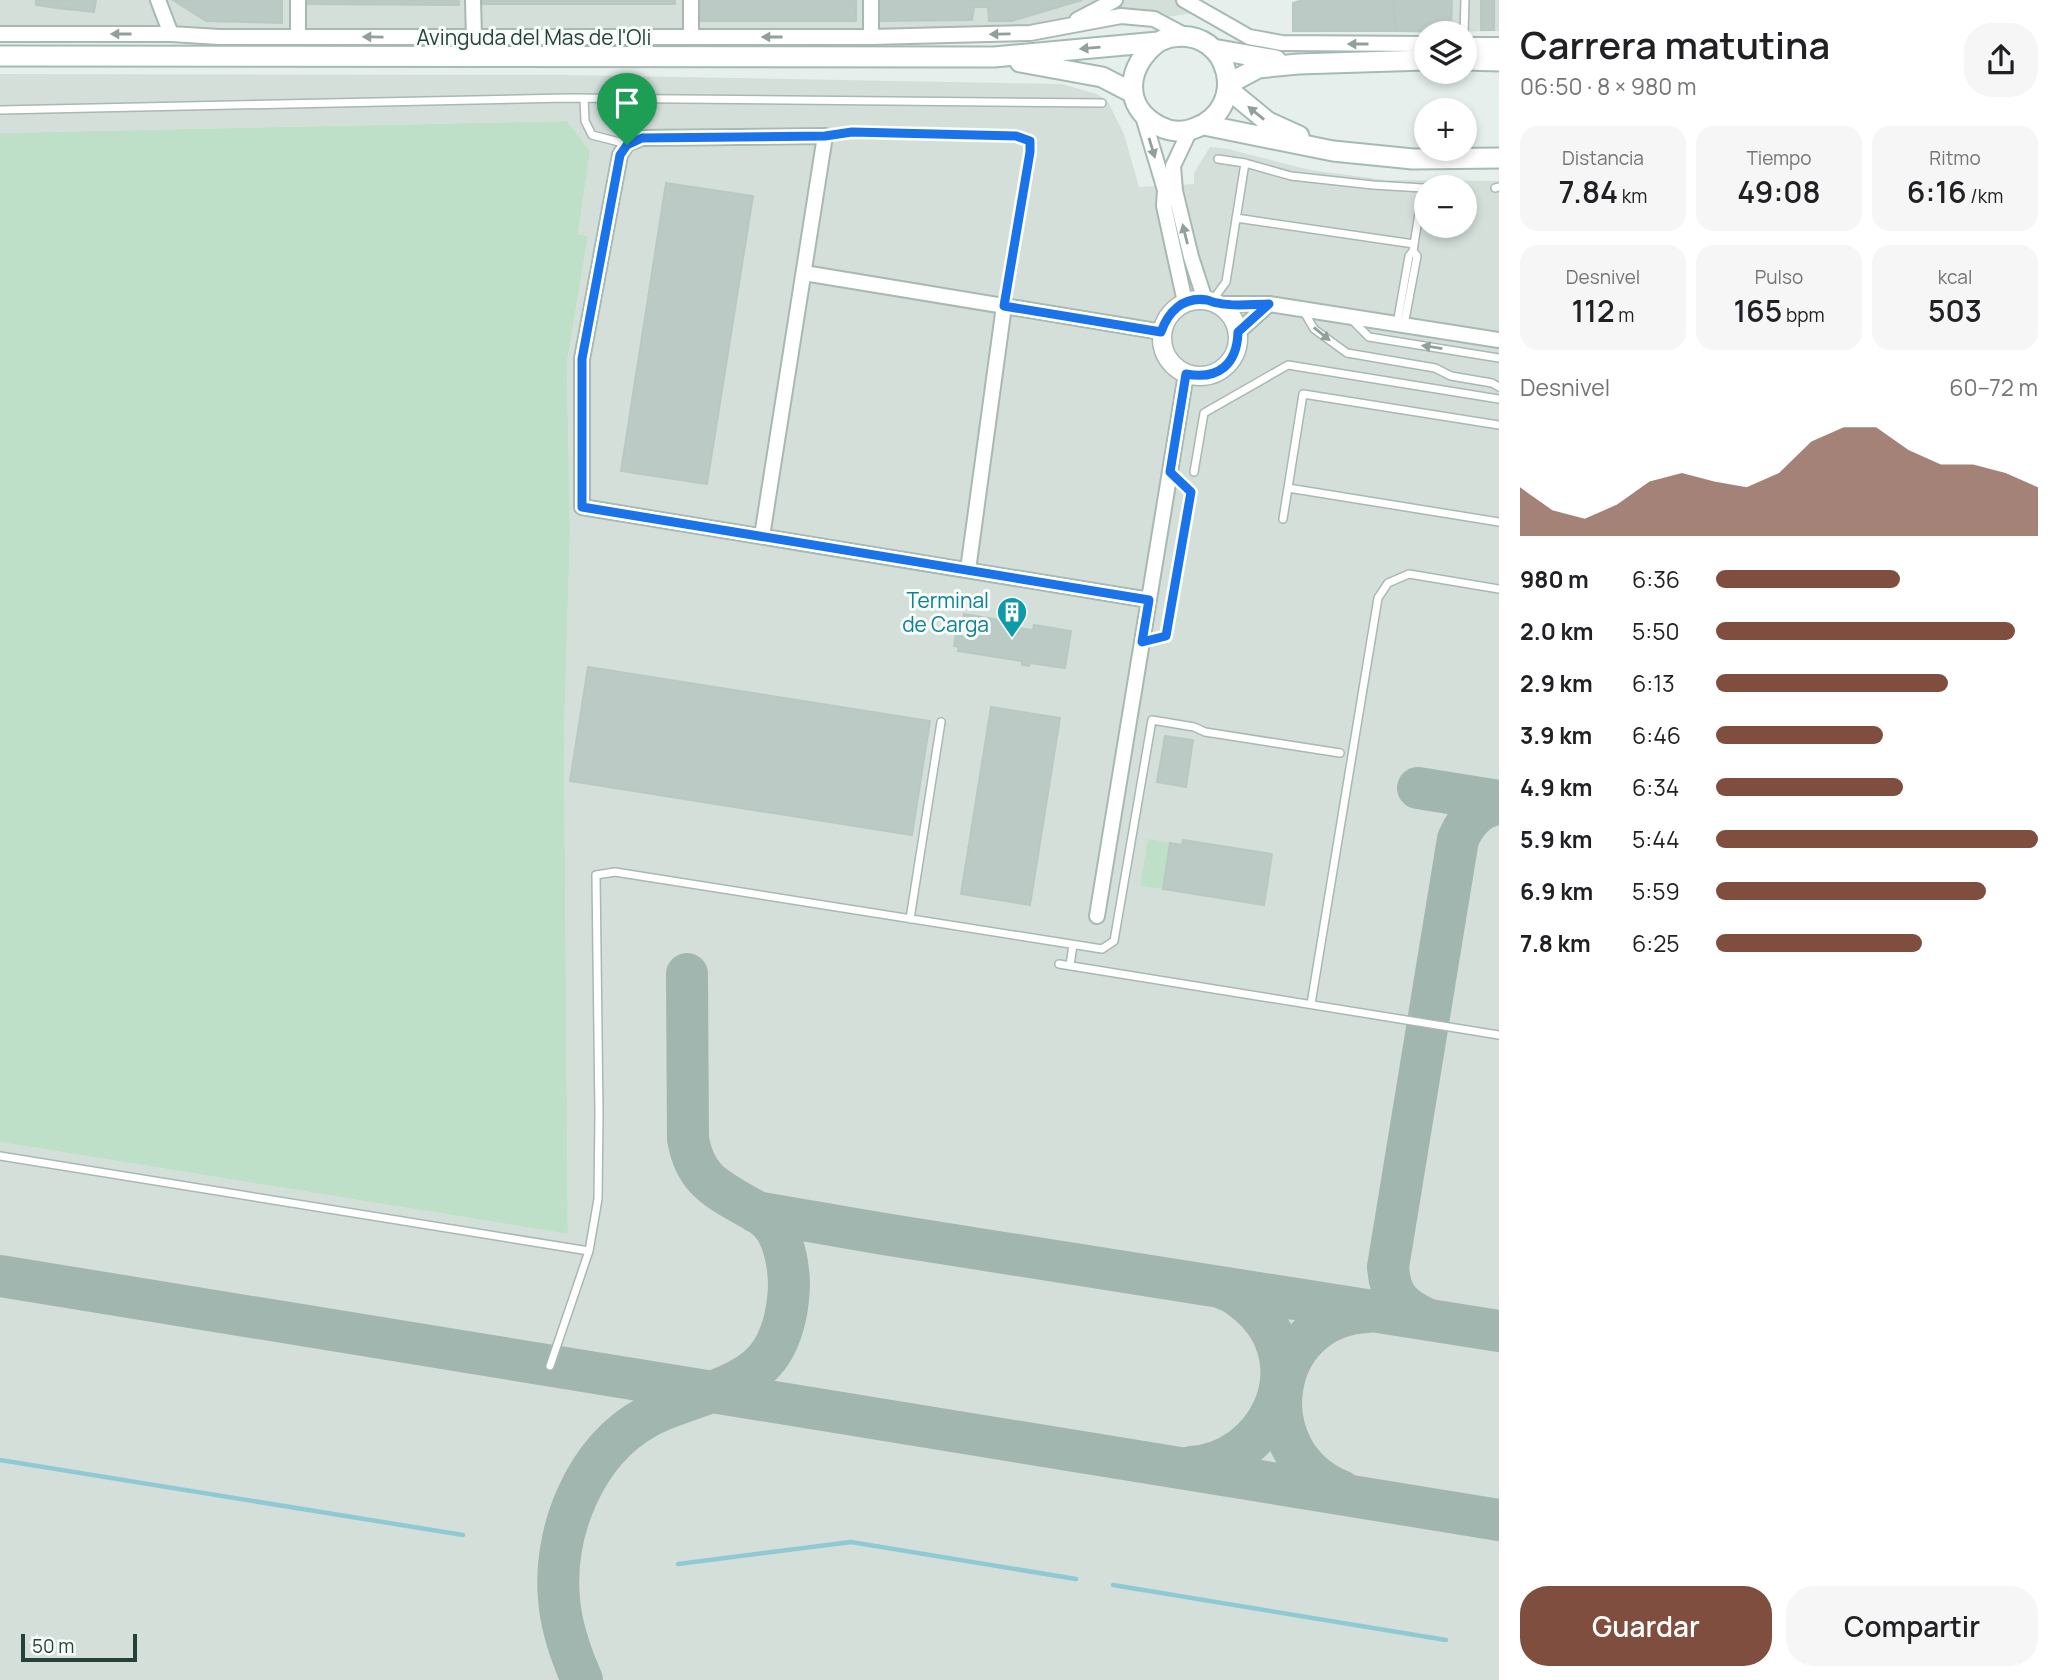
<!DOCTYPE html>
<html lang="es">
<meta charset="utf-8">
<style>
body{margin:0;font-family:Manrope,sans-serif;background:#f6f6f6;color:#202124;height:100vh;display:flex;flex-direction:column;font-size:26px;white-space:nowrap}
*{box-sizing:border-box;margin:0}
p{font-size:23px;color:#757577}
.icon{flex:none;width:38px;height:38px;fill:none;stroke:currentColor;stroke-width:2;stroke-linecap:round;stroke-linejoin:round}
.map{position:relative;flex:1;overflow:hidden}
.sheet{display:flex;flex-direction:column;background:#fff;width:560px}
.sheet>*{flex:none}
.fabs{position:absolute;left:1414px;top:21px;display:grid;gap:14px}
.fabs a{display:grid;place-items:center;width:63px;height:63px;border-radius:50%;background:#fff;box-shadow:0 4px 10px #0003;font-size:35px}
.scale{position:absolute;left:21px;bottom:18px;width:116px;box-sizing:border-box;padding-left:7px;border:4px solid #24423a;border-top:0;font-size:19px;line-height:24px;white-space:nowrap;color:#24423a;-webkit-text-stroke:5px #f7fbf9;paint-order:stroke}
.pin{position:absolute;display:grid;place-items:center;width:60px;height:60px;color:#fff;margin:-72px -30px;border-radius:50% 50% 50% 0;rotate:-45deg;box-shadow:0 0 7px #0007}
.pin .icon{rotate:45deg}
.round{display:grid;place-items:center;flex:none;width:74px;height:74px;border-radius:28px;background:#f6f6f6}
.overview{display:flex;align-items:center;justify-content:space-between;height:119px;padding:0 21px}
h1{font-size:38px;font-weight:600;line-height:52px}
.figures{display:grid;grid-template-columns:repeat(3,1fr);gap:10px;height:119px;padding:7px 21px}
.figures div{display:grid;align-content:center;border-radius:18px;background:#f6f6f6;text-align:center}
.figures b{font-size:30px;font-weight:600}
.figures small{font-size:19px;font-weight:400}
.figures p{font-size:19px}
.chart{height:196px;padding:14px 21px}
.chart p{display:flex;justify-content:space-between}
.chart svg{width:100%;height:126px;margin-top:7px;fill:#7f4e3f;opacity:.7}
.primary-button{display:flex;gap:14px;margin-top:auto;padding:14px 21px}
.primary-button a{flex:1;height:80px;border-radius:28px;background:#7f4e3f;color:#fff;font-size:28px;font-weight:600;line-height:80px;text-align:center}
.primary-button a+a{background:#f6f6f6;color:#202124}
ul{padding:0 21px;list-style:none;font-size:23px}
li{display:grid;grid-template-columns:112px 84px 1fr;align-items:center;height:52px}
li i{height:18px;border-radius:9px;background:#7f4e3f}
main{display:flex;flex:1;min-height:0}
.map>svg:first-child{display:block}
</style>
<main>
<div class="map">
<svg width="1499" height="1680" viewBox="0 0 1499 1680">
<rect width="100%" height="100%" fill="#e6efeb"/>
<path fill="#d4dfda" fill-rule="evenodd" d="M 0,0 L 1193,0 L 1193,13 L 1014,40 L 0,39 Z
M 1452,0 L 1499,0 L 1499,31 L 1451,32 Z
M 0,74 L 566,75 L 1062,84 L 1097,94 L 1108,102 L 1124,134 L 1139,187 L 1194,184 L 1194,173 L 1210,147 L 1228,149 L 1310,170 L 1385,180 L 1499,181 L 1499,1680 L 0,1680 L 0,1142 L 568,1234 L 564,738 L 570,533 L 567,363 L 588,236 L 578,234 L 590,151 L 567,121 L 0,133 ZM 1426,187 L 1465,187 L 1465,226 L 1426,226 Z"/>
<path fill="#bfe0c8" d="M 567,121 L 590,151 L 578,234 L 588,236 L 567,363 L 570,533 L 564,738 L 568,1234 L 0,1142 L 0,133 Z
M 1148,839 L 1170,843 L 1163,889 L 1140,886 Z"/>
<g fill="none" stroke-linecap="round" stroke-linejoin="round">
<path stroke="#8ec9d4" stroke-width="4.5" d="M 0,1460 L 463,1535
M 678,1564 L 851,1542 L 1076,1579
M 1113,1585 L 1446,1640"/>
<path stroke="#a2b6b0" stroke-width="42" d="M 1418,788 L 1499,801
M 756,1212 L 884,1234 L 1499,1331
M 0,1276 L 1499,1520
M 1427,1319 C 1401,1308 1390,1296 1388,1267 L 1458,839 C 1466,821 1478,806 1499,804
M 1191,1467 C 1267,1462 1312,1371 1257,1312 C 1247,1302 1236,1292 1222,1288
M 1341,1491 C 1249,1454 1267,1316 1368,1312
M 582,1680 C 571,1655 561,1627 559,1599 C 553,1531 585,1451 647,1417 C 681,1399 729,1392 757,1368 C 780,1350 788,1315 789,1286 C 789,1266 784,1237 770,1222 C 764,1215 755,1211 748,1207 C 715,1188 695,1179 688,1139 L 687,974"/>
</g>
<path fill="#bbcac4" stroke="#b8c9c2" stroke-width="2" d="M 36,0 L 58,0 L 57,8 L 36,5 Z
M 58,0 L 96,0 L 94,12 L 57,8 Z
M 173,0 L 282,0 L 282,23 L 206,21 Z
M 304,0 L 459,0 L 459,5 L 304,4 Z
M 483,0 L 675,0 L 675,4 L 483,4 Z
M 698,0 L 856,0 L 856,21 L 698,21 Z
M 879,0 L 1082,0 L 1012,21 L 989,21 L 988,7 L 974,7 L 972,20 L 879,21 Z
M 1303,0 L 1394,0 L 1395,31 L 1293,31 L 1293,3 Z
M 1394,0 L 1452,0 L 1451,32 L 1395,31 Z
M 1481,0 L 1494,0 L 1494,30 L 1481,30 Z
M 666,183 L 753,196 L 707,484 L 621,471 Z
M 964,614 L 1018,623 L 1018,628 L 1033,630 L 1034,625 L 1071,631 L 1065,668 L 1030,663 L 1029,666 L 1022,665 L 1022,661 L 958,651 L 959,647 L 954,646 L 957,628 L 962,629 Z
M 588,667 L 930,721 L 912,835 L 570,781 Z
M 991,707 L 1060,718 L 1030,905 L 961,894 Z
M 1165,736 L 1193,740 L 1186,787 L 1157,782 Z
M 1183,840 L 1272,854 L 1264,905 L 1163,889 L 1170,843 L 1182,845 Z"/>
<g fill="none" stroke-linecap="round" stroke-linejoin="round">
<g stroke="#a8b8b2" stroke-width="10">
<path id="service" d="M 1464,33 L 1465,0
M 584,98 L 585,121 L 592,135 L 627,144
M 0,110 L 567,98 L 1102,103
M 825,136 L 852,132 L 1016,136 L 1030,141 L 1030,152 L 1004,306
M 1218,159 L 1245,163 L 1291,176 L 1373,185 L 1423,188 L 1413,251 L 1409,256 L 1397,324
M 1495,188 L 1499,187
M 1236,218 L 1414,244
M 1212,301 L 1226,282 L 1245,163
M 1303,310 L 1314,329 L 1347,353 L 1435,368 L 1451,376 L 1492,383 L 1499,387
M 1351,319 L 1369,337 L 1499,358
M 1404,325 L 1417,256 L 1413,251
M 1194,472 L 1204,413 L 1288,365 L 1499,399
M 1288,488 L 1499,522
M 1283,519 L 1303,394 L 1499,425
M 1143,642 L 1166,636 L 1191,492 L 1171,473
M 910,919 L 941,722
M 1059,964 L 1499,1035
M 1070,965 L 1073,945
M 1311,1004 L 1378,598 L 1388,583 L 1409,574 L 1499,589
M 0,1156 L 589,1251
M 550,1366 L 589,1251 L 598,1199 L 599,1114 L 596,875 L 615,872 L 1102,949 L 1114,941 L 1152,720 L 1194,727 L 1205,732 L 1340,753"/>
</g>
<g stroke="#a8b8b2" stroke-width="18">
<path id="minor" d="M 158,0 L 171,34
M 298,0 L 298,36
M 473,0 L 474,38
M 691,0 L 691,37
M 871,0 L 871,37
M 1184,0 L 1249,37 L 1282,43 L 1426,44
M 1077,20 L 1115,0
M 0,34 L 171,34 L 219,37 L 871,37 L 1030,33 L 1121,16 L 1154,19 L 1186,36
M 1465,45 L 1499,45
M 1142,113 L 1165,190 L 1164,206 L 1185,302
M 1190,130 L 1173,166 L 1175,191 L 1191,257 L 1205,300
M 804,273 L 1162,332
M 1218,304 L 1269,304 L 1499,340
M 1238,332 L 1269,304
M 762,536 L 825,136 L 642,138 L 627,144 L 620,155 L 582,359 L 582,507 L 1149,600
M 968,570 L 1004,306
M 1097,916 L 1186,374"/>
</g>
<g stroke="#a8b8b2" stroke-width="21">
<path id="tertiary" d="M1162 338a38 38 0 1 1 76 0a38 38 0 1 1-76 0Z"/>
</g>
<g stroke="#a4bbb3" stroke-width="23">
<path id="secondary" d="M 1213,49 L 1276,60
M 0,56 L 994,57 L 1158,42 C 1163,40 1168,37 1173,37 C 1230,28 1250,108 1195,128 C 1184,133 1170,132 1159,126 C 1121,106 1127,65 1158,42
M 1465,60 L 1499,61
M 1020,62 L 1102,77 L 1133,93
M 1228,84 L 1258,68 L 1298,64 L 1426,60
M 1228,89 L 1268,122 L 1299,136
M 1204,125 L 1333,151 L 1413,159 L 1499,158"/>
</g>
<use href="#service" stroke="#fff" stroke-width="7"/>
<use href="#minor" stroke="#fff" stroke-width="14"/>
<use href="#tertiary" stroke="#fff" stroke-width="18"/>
<use href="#secondary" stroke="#fff" stroke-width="19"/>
</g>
<defs><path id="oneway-solid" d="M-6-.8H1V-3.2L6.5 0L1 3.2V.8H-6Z" transform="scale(1.75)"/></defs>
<g fill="#92a09c">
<use href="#oneway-solid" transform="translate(121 34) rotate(-180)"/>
<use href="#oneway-solid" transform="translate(1000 34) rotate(179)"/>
<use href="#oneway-solid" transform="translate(373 37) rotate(-179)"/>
<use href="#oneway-solid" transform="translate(772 37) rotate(-180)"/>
<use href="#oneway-solid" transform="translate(1358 44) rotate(-180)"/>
<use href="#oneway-solid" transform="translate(1090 48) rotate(175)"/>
<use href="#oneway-solid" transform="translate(1256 113) rotate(-141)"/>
<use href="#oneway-solid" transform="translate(1152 148) rotate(73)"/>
<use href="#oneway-solid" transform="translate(1185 234) rotate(-104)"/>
<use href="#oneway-solid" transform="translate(1322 334) rotate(39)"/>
<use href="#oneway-solid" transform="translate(1432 347) rotate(-171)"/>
</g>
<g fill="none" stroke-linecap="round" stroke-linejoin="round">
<g stroke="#fff" stroke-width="14">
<path id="route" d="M 852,132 L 1016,136 L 1030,141 L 1030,152 L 1004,306 L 1161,332 C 1168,312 1183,296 1207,300 C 1211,301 1214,303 1218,303 C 1233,307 1253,304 1269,304 L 1238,332 C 1237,365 1218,380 1186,374 L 1170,472 L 1191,492 L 1166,636 L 1142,642 L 1149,600 L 582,507 L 582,359 L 620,155 L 627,145 L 642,138 L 825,136 Z"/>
</g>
<use href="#route" stroke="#1a73e8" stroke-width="9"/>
</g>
<defs>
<g id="building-pin" transform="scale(1.575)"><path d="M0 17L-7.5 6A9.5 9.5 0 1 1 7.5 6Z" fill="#0f9aa8" stroke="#f7fbf9"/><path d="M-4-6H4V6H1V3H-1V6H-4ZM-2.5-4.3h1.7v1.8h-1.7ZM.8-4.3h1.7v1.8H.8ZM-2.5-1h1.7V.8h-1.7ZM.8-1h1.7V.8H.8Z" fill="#fff"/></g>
</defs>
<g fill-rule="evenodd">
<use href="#building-pin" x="1012" y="612"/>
</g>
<g text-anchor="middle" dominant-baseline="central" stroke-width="6" stroke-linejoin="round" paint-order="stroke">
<g font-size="21" fill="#24423a" stroke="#f7fbf9">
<text x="534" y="37">Avinguda del Mas de l'Oli</text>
</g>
<g font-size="21" fill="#0d838f" stroke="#f7fbf9" text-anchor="end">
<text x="989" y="600">Terminal<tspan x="989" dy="24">de Carga</tspan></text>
</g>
</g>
</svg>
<div class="fabs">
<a><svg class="icon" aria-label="layers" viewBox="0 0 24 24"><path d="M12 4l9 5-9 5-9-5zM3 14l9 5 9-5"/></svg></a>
<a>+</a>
<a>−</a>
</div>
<div class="scale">50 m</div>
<div class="pin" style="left:627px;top:145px;background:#1e9e55"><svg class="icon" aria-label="arrive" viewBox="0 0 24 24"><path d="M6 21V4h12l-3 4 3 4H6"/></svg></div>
</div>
<section class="sheet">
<div class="overview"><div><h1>Carrera matutina</h1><p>06:50 · 8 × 980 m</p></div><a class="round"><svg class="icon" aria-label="share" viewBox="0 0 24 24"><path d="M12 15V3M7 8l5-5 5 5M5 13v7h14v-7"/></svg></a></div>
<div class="figures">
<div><p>Distancia</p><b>7.84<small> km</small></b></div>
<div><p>Tiempo</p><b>49:08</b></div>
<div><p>Ritmo</p><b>6:16<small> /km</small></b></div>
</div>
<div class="figures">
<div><p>Desnivel</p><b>112<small> m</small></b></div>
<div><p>Pulso</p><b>165<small> bpm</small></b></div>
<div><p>kcal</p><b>503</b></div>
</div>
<div class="chart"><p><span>Desnivel</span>60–72 m</p>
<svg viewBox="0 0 160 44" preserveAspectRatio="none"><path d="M0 44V27L10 35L20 38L30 33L40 25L50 22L60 25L70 27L80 22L90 11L100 6L110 6L120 14L130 19L140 19L150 22L160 27V44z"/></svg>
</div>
<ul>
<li><b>980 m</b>6:36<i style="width:57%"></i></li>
<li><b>2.0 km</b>5:50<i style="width:93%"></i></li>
<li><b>2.9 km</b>6:13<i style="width:72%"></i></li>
<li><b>3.9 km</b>6:46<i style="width:52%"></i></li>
<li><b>4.9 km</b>6:34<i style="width:58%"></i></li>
<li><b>5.9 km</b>5:44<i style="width:100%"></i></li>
<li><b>6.9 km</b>5:59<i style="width:84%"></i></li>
<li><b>7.8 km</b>6:25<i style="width:64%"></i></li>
</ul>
<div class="primary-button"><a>Guardar</a><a>Compartir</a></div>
</section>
</main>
